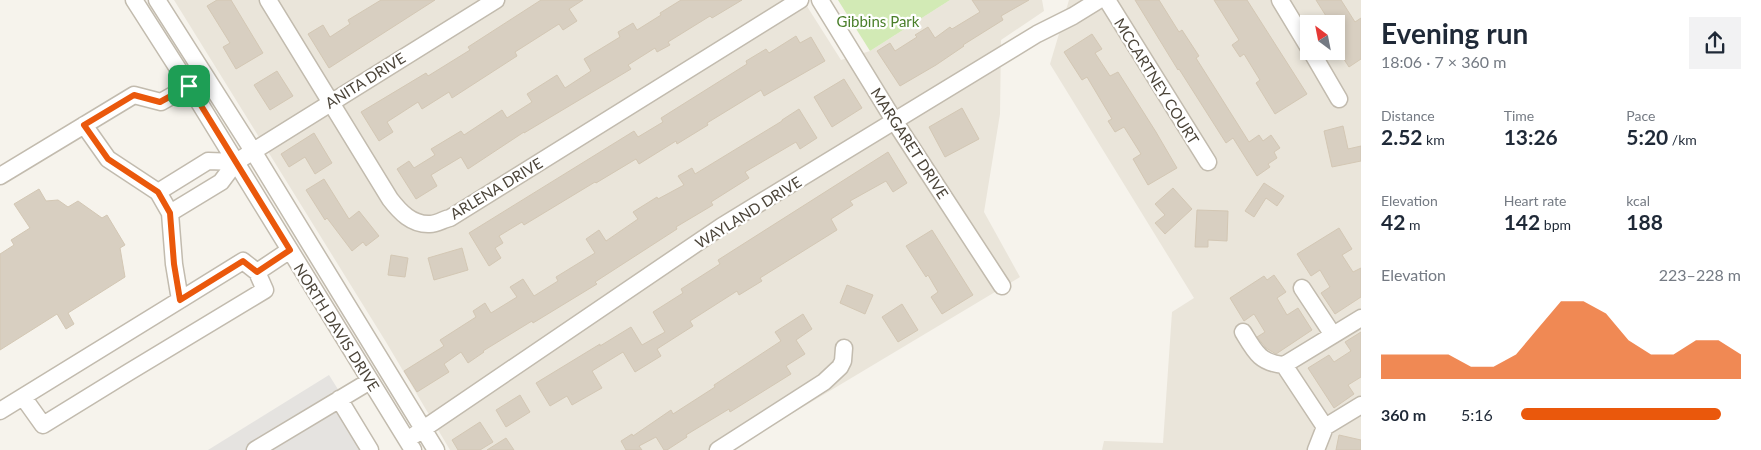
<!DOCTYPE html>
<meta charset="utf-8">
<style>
body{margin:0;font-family:Lato,sans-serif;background:#f2f2f3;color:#1f2937;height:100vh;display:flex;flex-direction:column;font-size:19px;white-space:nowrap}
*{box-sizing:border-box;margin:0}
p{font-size:16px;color:#747a83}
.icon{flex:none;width:28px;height:28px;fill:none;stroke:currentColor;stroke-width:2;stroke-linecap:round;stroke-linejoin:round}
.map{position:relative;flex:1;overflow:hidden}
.panel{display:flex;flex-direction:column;background:#fff;width:400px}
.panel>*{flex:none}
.needle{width:32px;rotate:328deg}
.fabs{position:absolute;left:1300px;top:15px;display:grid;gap:10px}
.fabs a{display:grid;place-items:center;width:45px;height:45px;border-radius:0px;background:#fff;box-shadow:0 2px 8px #0003;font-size:25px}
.pin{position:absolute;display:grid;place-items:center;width:42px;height:42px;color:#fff;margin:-21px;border-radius:10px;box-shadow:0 2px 8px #0006}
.round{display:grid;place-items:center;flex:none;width:52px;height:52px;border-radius:0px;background:#f2f2f3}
.overview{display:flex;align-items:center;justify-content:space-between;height:85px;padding:0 20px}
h1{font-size:28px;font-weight:700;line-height:38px}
.stats{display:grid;grid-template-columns:repeat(3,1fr);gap:8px;height:85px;padding:5px 20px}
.stats div{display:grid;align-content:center}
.stats b{font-size:21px;font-weight:700}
.stats small{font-size:14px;font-weight:400}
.stats p{font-size:14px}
.chart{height:140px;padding:10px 20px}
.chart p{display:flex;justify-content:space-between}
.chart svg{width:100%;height:90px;margin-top:5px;fill:#ea580c;opacity:.7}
ul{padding:0 20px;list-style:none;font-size:16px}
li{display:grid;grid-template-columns:80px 60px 1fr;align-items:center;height:38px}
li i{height:12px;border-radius:6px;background:#ea580c}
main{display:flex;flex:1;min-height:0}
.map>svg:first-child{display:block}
</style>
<main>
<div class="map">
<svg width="1361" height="450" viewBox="0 0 1361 450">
<rect width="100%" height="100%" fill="#f6f3ec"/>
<path fill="#eae5da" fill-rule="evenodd" d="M 174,0 L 803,0 L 841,60 L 870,51 L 950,0 L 1042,0 L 1044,11 L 1001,40 L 1000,114 L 984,212 L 1020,277 L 731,450 L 450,450 L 386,342 Z
M 1069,0 L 1361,0 L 1361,450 L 1102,450 L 1104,441 L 1163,443 L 1172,312 L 1194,298 L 1050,64 ZM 1309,24 L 1336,24 L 1336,51 L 1309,51 Z"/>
<path fill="#d2eab5" d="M 838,0 L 950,0 L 870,51 Z"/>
<path fill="#e5e3e0" d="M 329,375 L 376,450 L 208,450 Z"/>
<path fill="#d8cfc1" stroke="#d3c7b4" d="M 217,0 L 231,0 L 263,53 L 236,69 L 223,47 L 230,43 L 207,6 Z
M 381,0 L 435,0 L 329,68 L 308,34 L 323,25 L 330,37 L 350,24 L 348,20 Z
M 541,0 L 583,0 L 569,9 L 577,21 L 563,30 L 559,24 L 515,52 L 517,56 L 452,98 L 449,92 L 422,109 L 418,102 L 401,113 L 387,122 L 393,132 L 379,141 L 361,112 L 426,73 L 428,76 L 470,50 L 468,47 Z
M 681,0 L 742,0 L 712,18 L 710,16 L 668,42 L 670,45 L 657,52 L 655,48 L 628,65 L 631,69 L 524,133 L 524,132 L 468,169 L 461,157 L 431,175 L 437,186 L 416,199 L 397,169 L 409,161 L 414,168 L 435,155 L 431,149 L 461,131 L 464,135 L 502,110 L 507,118 L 532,102 L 527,94 L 557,75 L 565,88 L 591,71 L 584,59 L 620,37 L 618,32 L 633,23 L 637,30 L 661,15 L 660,13 Z
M 972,0 L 1029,0 L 1001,16 L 1003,20 L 963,45 L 964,46 L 936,65 L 900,86 L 877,51 L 890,43 L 895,51 L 917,37 L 915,35 L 928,27 L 935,38 L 950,27 L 952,29 L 980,12 Z
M 1135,0 L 1159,0 L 1179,32 L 1182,30 L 1199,56 L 1196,58 L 1249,142 L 1259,135 L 1263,141 L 1271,135 L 1280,148 L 1274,152 L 1277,158 L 1268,164 L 1270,167 L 1257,176 L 1233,138 L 1226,143 L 1179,69 L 1178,70 Z
M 1214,0 L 1247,0 L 1307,94 L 1275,114 L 1256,83 L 1260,80 L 1244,54 L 1240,57 L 1232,45 L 1239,40 Z
M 1316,0 L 1341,0 L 1355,22 L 1361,18 L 1361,59 L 1349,67 L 1336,47 L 1336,24 L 1331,24 Z
M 1092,34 L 1102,49 L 1095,53 L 1110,76 L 1118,72 L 1156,132 L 1177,168 L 1148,185 L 1133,159 L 1141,154 L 1124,127 L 1115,132 L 1108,121 L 1112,119 L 1087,77 L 1082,80 L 1064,52 Z
M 796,36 L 800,43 L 811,37 L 825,61 L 764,96 L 761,90 L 707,123 L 708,125 L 677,144 L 676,141 L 639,164 L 636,159 L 596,183 L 595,182 L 524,225 L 522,222 L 499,236 L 503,243 L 495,248 L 501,258 L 489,266 L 469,233 L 634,131 L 638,137 L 663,122 L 661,118 L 747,64 L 746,61 L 766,49 L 769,53 Z
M 277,71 L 293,96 L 270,110 L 254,85 Z
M 844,79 L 862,108 L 832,127 L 814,97 Z
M 962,108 L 979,139 L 945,157 L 929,127 Z
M 799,109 L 817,138 L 800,149 L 796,142 L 745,172 L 749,178 L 711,202 L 713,205 L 676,227 L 677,229 L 595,282 L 597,284 L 533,323 L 532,321 L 483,351 L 484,352 L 468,363 L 461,352 L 444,364 L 449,372 L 417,392 L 404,371 L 444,346 L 440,340 L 476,317 L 473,311 L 485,303 L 491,313 L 517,297 L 510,287 L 523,279 L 534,296 L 558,281 L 556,277 L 595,253 L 586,239 L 599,230 L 606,241 L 638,219 L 633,212 L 657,197 L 658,199 L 684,185 L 678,176 L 692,168 L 695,174 L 782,121 L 782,120 Z
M 1343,126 L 1348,149 L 1361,146 L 1361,161 L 1332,167 L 1324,131 Z
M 314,133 L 332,163 L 315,174 L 305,157 L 289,167 L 281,154 Z
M 888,152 L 907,183 L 893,192 L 886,181 L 850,201 L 853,205 L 831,219 L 837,230 L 760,278 L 762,281 L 739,295 L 737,291 L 690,321 L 693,326 L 657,349 L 661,356 L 635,372 L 623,352 L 592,371 L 602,388 L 572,405 L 567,396 L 550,406 L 536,383 L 600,344 L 600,346 L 631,327 L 642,345 L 665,332 L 653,312 L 683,293 L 681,289 L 720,264 L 718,260 Z
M 324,179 L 349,219 L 359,211 L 379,236 L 366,246 L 363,242 L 352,251 L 327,218 L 325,220 L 306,190 Z
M 1264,183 L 1284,196 L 1277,206 L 1266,198 L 1254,217 L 1245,211 Z
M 1173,188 L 1192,209 L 1165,234 L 1155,223 L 1165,215 L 1155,204 Z
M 39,189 L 46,201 L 58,200 L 68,207 L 78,201 L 102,218 L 107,215 L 125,245 L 120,248 L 125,277 L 68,313 L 74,324 L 66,329 L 57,314 L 0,350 L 0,254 L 14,245 L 11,240 L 30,228 L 14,204 Z
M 1197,210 L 1228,211 L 1227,241 L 1208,240 L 1208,247 L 1195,247 Z
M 1339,228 L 1352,249 L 1342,255 L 1353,272 L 1361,268 L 1361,297 L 1335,314 L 1321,293 L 1330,287 L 1320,270 L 1311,276 L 1297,254 Z
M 932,230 L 973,295 L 942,314 L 931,297 L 938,292 L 928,275 L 926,277 L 906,246 Z
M 462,248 L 468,270 L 434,280 L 428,258 Z
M 391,255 L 408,258 L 405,277 L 388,275 Z
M 1274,275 L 1286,292 L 1277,298 L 1287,315 L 1298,308 L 1312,330 L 1276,354 L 1266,348 L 1257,337 L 1265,332 L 1254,314 L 1244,321 L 1230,298 L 1264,276 L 1267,280 Z
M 847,285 L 873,295 L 865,314 L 840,303 Z
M 902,304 L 918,330 L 898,342 L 882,317 Z
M 803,314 L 812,329 L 796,340 L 805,354 L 786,366 L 791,374 L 730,412 L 729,409 L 686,435 L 687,437 L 667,450 L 664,450 L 656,437 L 639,446 L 642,450 L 626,450 L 621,441 L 632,434 L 633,436 L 671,410 L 673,414 L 715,387 L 714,385 L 781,341 L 775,332 Z
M 1361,332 L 1361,377 L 1348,385 L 1354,394 L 1334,408 L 1308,368 L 1329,355 L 1334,362 L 1351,351 L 1345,342 Z
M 520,395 L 530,412 L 506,427 L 496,410 Z
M 480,422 L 493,442 L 480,450 L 458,450 L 452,440 Z
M 1339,435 L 1361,440 L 1361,450 L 1336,450 Z
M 506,438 L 514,450 L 487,450 Z"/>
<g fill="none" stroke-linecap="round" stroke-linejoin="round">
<g stroke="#c2bbae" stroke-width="19">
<path id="minor" d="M 134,0 L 189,86 L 413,450
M 157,0 L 253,151 L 436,450
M 268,0 L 390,199 C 400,212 412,225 430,224 C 437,224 444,219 450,218 L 800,0
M 820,0 L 895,122 L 1002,286
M 1107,0 L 1208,162
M 1280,0 L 1309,48
M 1311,51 L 1339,99
M 0,176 L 134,95 L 161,102 L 189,86
M 158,192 L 208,161 L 236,162
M 170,213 L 221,182 L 236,162 L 496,0
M 1302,288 L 1333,335
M 180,300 L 243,261 L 257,272 L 290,250
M 1243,332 C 1255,352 1260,363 1284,365
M 23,397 L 43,425 L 129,372 L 265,290 L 257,272
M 339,399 L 370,450
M 0,411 L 180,300 L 174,264 L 170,213 L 158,192 L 108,159 L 84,125
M 1325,427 L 1284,365 L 1361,318
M 407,440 L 722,226 L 1037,34 L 1073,16 L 1099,0
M 255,450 L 370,381
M 718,450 L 824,382 L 840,367 L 843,361 L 844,348
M 1316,450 L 1325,427 L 1361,405"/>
</g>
<use href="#minor" stroke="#fff" stroke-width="16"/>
</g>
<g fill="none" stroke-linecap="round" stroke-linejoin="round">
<g stroke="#fff" stroke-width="10">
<path id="route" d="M 189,86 L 290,250 L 257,272 L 243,261 L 180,300 L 174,264 L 170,213 L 158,192 L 108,159 L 84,125 L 134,95 L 160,102 Z"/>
</g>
<use href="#route" stroke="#ea580c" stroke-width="6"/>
</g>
<g text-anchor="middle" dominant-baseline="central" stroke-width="4.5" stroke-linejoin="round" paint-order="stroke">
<g font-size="15" fill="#4a7f2a" stroke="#fff">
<text x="878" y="21">Gibbins Park</text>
</g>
<g font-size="15" fill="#4b4439" stroke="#fff">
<text transform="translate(365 80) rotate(-32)">ANITA DRIVE</text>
<text transform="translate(1157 81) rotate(58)">MCCARTNEY COURT</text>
<text transform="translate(910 143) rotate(57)">MARGARET DRIVE</text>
<text transform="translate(496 188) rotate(-31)">ARLENA DRIVE</text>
<text transform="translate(748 212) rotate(-32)">WAYLAND DRIVE</text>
<text transform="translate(337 327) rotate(58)">NORTH DAVIS DRIVE</text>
</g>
</g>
</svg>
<div class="fabs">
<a><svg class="needle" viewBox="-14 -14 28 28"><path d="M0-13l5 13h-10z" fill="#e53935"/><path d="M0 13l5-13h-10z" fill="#747a83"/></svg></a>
</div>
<div class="pin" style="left:189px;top:86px;background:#1e9e55"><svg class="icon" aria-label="arrive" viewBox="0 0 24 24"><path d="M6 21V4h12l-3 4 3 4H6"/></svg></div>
</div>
<section class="panel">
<div class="overview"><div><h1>Evening run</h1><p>18:06 · 7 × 360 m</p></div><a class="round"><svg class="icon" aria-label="share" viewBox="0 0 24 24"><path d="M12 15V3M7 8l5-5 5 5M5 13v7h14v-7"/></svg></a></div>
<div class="stats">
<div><p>Distance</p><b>2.52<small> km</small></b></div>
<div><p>Time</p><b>13:26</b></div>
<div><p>Pace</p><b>5:20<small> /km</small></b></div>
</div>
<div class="stats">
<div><p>Elevation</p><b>42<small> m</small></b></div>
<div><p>Heart rate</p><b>142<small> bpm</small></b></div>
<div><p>kcal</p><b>188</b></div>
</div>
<div class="chart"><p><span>Elevation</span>223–228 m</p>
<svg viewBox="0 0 160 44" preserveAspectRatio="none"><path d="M0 44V32L10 32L20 32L30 32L40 38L50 38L60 32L70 19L80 6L90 6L100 12L110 25L120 32L130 32L140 25L150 25L160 32V44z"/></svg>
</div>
<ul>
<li><b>360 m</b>5:16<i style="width:91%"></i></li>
</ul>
</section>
</main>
